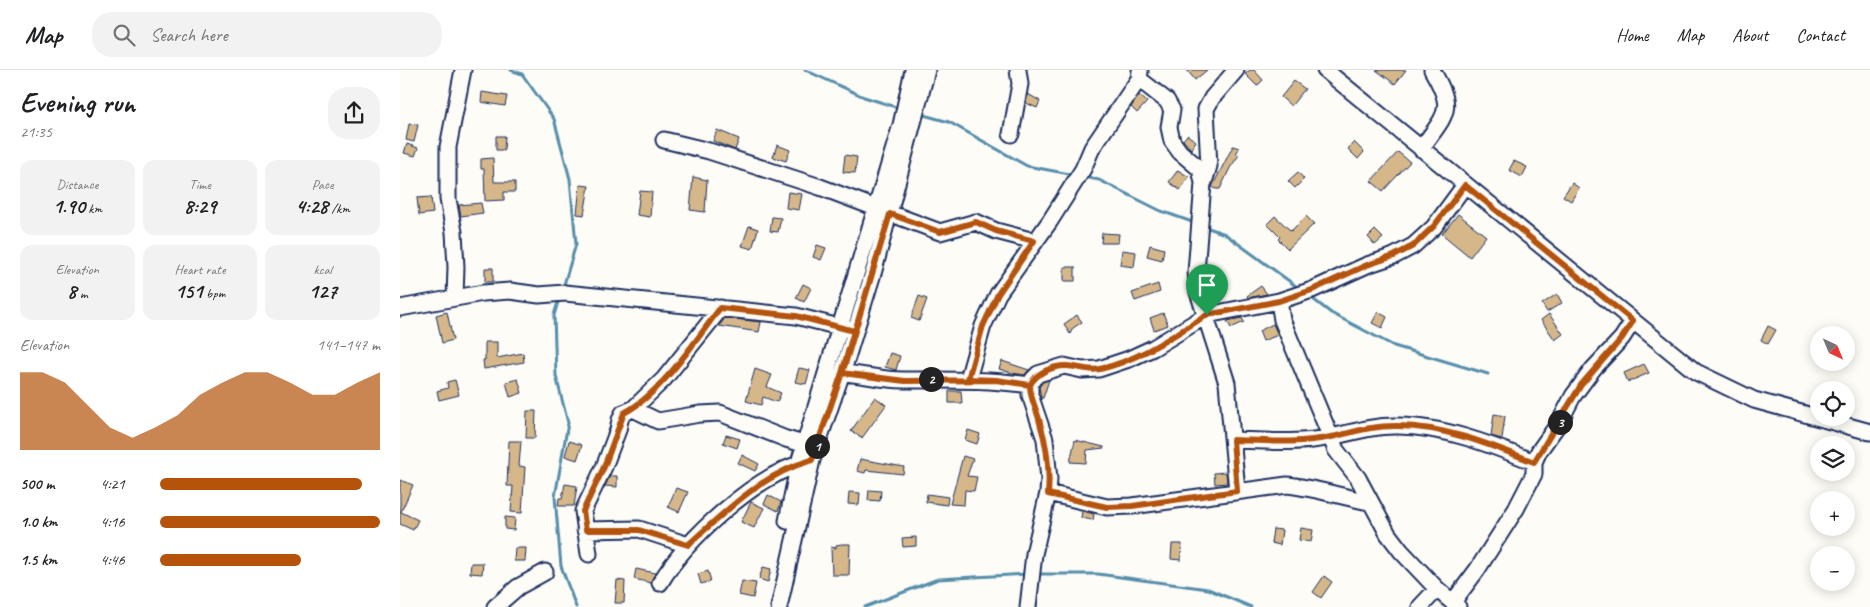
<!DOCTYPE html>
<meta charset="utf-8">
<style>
body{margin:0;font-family:Caveat,sans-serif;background:#f2f2f2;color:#202124;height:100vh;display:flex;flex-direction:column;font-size:19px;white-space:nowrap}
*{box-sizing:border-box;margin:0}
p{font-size:16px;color:#757577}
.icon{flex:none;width:28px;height:28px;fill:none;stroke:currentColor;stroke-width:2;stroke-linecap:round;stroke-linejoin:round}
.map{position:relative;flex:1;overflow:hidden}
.details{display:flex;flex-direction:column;background:#fff;width:400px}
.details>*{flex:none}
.needle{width:32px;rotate:136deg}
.controls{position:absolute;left:1410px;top:256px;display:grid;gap:10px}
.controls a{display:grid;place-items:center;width:45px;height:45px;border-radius:50%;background:#fff;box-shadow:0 2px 12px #0003;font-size:25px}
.pin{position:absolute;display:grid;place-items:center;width:42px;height:42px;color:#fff;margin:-51px -21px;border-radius:50% 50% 50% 0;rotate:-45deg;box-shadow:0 0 5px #0007}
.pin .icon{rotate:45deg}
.km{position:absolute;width:25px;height:25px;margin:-12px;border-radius:50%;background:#222;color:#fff;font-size:14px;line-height:25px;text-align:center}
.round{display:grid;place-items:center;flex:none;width:52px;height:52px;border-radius:20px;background:#f2f2f2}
.head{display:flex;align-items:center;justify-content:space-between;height:85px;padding:0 20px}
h1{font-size:28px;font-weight:800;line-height:38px}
.stats{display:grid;grid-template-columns:repeat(3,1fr);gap:8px;height:85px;padding:5px 20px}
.stats div{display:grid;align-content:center;border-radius:12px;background:#f2f2f2;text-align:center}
.stats b{font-size:21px;font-weight:800}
.stats small{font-size:14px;font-weight:400}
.stats p{font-size:14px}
.chart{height:140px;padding:10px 20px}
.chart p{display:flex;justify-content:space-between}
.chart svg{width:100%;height:90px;margin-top:5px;fill:#b45309;opacity:.7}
ul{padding:0 20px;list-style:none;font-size:16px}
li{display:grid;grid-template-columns:80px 60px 1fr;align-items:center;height:38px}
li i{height:12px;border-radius:6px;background:#b45309}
header{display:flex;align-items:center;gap:30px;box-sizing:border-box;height:70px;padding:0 25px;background:#fff;border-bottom:1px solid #e0e0e0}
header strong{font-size:24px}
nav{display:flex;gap:28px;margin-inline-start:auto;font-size:18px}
.search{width:350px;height:45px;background:#f2f2f2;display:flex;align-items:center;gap:12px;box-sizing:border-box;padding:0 18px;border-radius:20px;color:#757577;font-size:19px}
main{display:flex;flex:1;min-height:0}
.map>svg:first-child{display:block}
</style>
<header>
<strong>Map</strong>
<div class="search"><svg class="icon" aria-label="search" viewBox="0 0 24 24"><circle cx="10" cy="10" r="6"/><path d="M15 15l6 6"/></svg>Search here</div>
<nav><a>Home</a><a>Map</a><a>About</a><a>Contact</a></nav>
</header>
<main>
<section class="details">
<div class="head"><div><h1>Evening run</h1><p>21:35</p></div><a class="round"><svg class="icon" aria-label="share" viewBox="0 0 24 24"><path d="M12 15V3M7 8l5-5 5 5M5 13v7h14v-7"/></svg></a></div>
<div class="stats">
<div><p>Distance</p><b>1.90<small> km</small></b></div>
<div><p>Time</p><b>8:29</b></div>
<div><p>Pace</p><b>4:28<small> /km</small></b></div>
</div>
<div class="stats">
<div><p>Elevation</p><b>8<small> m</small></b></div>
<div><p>Heart rate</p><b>151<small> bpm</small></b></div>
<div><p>kcal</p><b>127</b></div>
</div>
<div class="chart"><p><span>Elevation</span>141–147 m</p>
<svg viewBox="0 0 160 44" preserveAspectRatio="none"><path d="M0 44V6L10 6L20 11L30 22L40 33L50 38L60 33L70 27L80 17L90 11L100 6L110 6L120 11L130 17L140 17L150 11L160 6V44z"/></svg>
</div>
<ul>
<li><b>500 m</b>4:21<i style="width:92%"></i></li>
<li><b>1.0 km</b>4:16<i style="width:100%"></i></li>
<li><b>1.5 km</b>4:46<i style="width:64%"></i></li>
</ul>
</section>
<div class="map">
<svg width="1470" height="537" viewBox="0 0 1470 537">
<rect width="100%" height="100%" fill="#fdfcf7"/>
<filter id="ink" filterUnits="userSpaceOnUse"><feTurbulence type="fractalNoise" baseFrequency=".02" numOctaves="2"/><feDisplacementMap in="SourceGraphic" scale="10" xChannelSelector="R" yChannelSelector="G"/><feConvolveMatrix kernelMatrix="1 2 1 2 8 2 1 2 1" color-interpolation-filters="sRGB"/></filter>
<g filter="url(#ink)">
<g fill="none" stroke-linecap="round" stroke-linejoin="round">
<path stroke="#578eaa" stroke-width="3" d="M 111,0 L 122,4 L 154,49 L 170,109 L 176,174 L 163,218
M 405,0 L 464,27 L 499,38
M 520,44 L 549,52 L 627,96 L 675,105
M 684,107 L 699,110 L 761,141 L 795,153
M 803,156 L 825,164 L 900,219
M 909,226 L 931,243 L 994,276 L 1088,304
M 159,229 L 154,245 L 156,306 L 168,353 L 155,427 L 161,496 L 176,537
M 636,504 L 698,504 L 808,519 L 851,537
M 465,537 L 538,509 L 627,504"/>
</g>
<path fill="#d6b78a" stroke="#1b2f5e" d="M 787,0 L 807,0 L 795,10 Z
M 850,0 L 854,0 L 863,10 L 857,16 L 845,4 Z
M 976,0 L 1006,0 L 995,14 Z
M 894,11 L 905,19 L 891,36 L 881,27 Z
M 82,22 L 107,26 L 105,36 L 81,32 Z
M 628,24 L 640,31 L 637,38 L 626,33 Z
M 739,25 L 747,32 L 737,43 L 731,37 Z
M 9,54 L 18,55 L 14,72 L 6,70 Z
M 317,60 L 339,69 L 335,80 L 313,71 Z
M 787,65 L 796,71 L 791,79 L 783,70 Z
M 96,66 L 105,66 L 104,80 L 96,80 Z
M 954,72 L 964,82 L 958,89 L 948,79 Z
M 7,74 L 18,78 L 15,86 L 4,83 Z
M 377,75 L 390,80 L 386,91 L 373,87 Z
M 833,76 L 839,78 L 836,84 L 839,85 L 830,98 L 820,119 L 816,119 L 812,117 Z
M 998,82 L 1010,92 L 983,121 L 971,111 Z
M 445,85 L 457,87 L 455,103 L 443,102 Z
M 93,88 L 94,112 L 115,112 L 115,122 L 104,122 L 104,130 L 85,131 L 84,99 L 81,99 L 81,89 Z
M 1114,91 L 1127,97 L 1122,107 L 1109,100 Z
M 778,100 L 789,107 L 780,120 L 769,112 Z
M 898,102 L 904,109 L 895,118 L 888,111 Z
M 293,107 L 307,110 L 305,142 L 290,140 Z
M 1172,113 L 1179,118 L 1171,131 L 1163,126 Z
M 180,115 L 189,116 L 184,145 L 177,144 Z
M 240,121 L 252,122 L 250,147 L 237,145 Z
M 388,122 L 402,124 L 399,140 L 386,138 Z
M 31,127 L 33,143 L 19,145 L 17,128 Z
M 81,133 L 83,143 L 61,146 L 59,135 Z
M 1058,144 L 1086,166 L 1070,187 L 1042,164 Z
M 875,146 L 891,161 L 906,146 L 914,154 L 888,179 L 878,169 L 880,167 L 867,154 Z
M 372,147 L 381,148 L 378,162 L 370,161 Z
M 349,156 L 358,159 L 352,179 L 342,176 Z
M 975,160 L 983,168 L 975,175 L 968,167 Z
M 702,163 L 719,164 L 718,173 L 701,173 Z
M 417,175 L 426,178 L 421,190 L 413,187 Z
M 750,175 L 764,179 L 762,190 L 747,186 Z
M 722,180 L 736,182 L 734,197 L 720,195 Z
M 664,197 L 675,197 L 675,211 L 664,211 Z
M 85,198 L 93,198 L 93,212 L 85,212 Z
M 403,214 L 411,218 L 404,232 L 396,228 Z
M 758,214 L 760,222 L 735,231 L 732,223 Z
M 812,216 L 817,229 L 811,231 L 807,218 Z
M 861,216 L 867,224 L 848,228 L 847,226 Z
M 1157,224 L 1162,233 L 1147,242 L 1142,234 Z
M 519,226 L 527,229 L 519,251 L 511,248 Z
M 47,242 L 53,270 L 42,273 L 36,245 Z
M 978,242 L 987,247 L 982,258 L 972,253 Z
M 763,243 L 768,255 L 754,260 L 750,248 Z
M 1149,244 L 1163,264 L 1155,270 L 1141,250 Z
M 677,245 L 682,252 L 673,258 L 670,264 L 664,254 Z
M 325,248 L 361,252 L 359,262 L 319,256 Z
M 842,248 L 844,252 L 831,258 L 827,251 Z
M 873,254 L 878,265 L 863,271 L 859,261 Z
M 1368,256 L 1376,260 L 1368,274 L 1361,270 Z
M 85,272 L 97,272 L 97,288 L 123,283 L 124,292 L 84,299 L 83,290 L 85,290 Z
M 490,283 L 500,286 L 496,300 L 485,297 Z
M 602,291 L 629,300 L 625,305 L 612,303 L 599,299 Z
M 1244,294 L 1249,303 L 1228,312 L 1224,303 Z
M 399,298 L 410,300 L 406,314 L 395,312 Z
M 355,299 L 372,305 L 367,317 L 381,323 L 377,332 L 363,327 L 361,335 L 346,331 Z
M 118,309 L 122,323 L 110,327 L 106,312 Z
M 55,310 L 59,325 L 39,330 L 37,321 L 48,318 L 47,312 Z
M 649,310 L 643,328 L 641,328 L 639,317 L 643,312 Z
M 549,321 L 561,321 L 562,333 L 549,333 Z
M 475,327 L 486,335 L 462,368 L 451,361 Z
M 127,341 L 136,341 L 135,368 L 126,368 Z
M 1094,344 L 1105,346 L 1102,369 L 1091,366 Z
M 568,360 L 580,364 L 577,374 L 565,370 Z
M 326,365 L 340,369 L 337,378 L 323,373 Z
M 675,370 L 704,377 L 704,378 L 687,380 L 686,393 L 670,392 Z
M 109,371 L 121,371 L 119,396 L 125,397 L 122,443 L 111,442 L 113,416 L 107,416 Z
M 169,371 L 182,375 L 177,390 L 165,386 Z
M 342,385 L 359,394 L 355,401 L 338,393 Z
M 563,386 L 573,389 L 567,406 L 577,407 L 574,421 L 565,420 L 564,435 L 550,434 Z
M 460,389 L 504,397 L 503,404 L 466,400 L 465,403 L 457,401 Z
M 826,402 L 827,413 L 815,414 L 814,403 Z
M 210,406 L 217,406 L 217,417 L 205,416 Z
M 0,410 L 13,415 L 1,442 L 18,450 L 13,460 L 0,454 Z
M 165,414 L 177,416 L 174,436 L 158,436 L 159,428 L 162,428 Z
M 276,418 L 288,422 L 279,442 L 268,437 Z
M 469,420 L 481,421 L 480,431 L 468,430 Z
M 449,422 L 460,423 L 459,435 L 448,434 Z
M 527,424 L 548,427 L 547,435 L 526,432 Z
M 368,425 L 381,432 L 378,441 L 364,434 Z
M 351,432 L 364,438 L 354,458 L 341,452 Z
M 682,441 L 694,444 L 693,450 L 681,448 Z
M 105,447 L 115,448 L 114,460 L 105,459 Z
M 901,458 L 913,460 L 911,472 L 899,470 Z
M 873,459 L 882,460 L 880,475 L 871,473 Z
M 516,467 L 516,476 L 503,477 L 502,468 Z
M 450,474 L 449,505 L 432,505 L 431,477 L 436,478 L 436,475 L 442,474 Z
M 772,474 L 782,474 L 781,490 L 771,489 Z
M 115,478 L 126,478 L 125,491 L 114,491 Z
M 71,493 L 83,493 L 82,504 L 70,503 Z
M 363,497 L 371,499 L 368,512 L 359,509 Z
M 236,499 L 255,503 L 251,513 L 234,509 Z
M 308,501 L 311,511 L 301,514 L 298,504 Z
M 924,506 L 932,512 L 921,528 L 913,522 Z
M 217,510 L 225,511 L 224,533 L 215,533 Z
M 342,511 L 356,513 L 353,528 L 339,525 Z"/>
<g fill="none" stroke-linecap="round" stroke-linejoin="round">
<g stroke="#1b2f5e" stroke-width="19">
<path id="minor" d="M 925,0 L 1296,302 L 1354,330 L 1470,362
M 739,9 L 767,31 L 772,40 L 769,57 L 772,71 L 780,82 L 800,99 L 803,113 L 796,202 L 798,222 L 827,313 L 837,421
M 611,64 L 620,14 L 618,0
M 264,70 L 309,81 L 420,117 L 540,162 L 576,152 L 596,161 L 634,171
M 1021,79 C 1046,43 1056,41 1032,0
M 804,112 L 809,96 L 806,39 L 812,28 L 836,0
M 55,228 L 56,197 L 54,162 L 48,129 L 48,77 L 63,0
M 879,231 L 882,250 L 936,380 L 958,408 L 988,464 L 1001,481 L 1037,519 L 1058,537
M 0,238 L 83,223 L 110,221 L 139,225 L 165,223 L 396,246 L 451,260
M 442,303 C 463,304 485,311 507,310 C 549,310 588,309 630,315
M 568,309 L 583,256 L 598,224 L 650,151 L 683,99 L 692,78 L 739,9 L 740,1
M 233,339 L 258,351 L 300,344 L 320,343 L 386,369 L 414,377
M 833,370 C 865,371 900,374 931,367 C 955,362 970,356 995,356 C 1041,355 1092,375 1134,392
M 648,423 L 707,437 L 732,436 L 887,415 C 916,418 942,427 970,432
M 387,451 L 399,393 L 501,55 L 513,0
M 185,460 L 239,459 L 288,475
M 189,484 L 183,441 L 204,397 L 218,360 L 220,350 L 223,343 L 233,339 L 264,309 L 321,238
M 260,513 C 287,468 355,406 405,392
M 1053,532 L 1077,500 L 1116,439 L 1134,404 L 1134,392 L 1139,381 L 1159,353 L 1173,326 L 1193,299 L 1222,268 L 1233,251
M 95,537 L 118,517 L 145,502
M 379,537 L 412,390 L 446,291 L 474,200 L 527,0
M 628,537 L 634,484 L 648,423 L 649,409 L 645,369 L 630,325 L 630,315 L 633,309 L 638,304 L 664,296 L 682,300 L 699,299 L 729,289 L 753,278 L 807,245 L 879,231 L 912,220 L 967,195 L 994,186 L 1013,176 L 1034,157 L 1065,115
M 1020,537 L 1037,519"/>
</g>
<use href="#minor" stroke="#fdfcf7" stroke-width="15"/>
</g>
</g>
<g fill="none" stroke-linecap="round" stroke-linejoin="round" filter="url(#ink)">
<g stroke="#fff" stroke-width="10">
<path id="route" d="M 807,245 C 773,266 739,290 700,299 C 687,302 678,296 666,296 C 652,296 636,303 630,315 L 596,310 L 568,309 L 583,256 L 598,224 L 634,171 L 596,161 L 576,152 L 540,162 L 490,144 L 446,291 L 442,303 L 412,390 C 362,404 326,441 288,475 L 239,460 L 186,460 L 183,441 L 204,397 L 224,343 C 260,325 296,270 320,238 L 396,246 L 454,261 L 442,303 L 505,311 L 596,310 L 630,315 C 630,330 637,339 640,353 C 647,376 650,400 648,424 L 707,437 L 732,436 L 837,421 L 833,370 C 865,371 900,374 931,367 C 955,362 970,356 995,356 C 1041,355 1091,375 1134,392 L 1181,315 L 1222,268 L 1233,251 L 1065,115 L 1034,156 L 1013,176 L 994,186 L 967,195 L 912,220 L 879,231 L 807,245"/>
</g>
<use href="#route" stroke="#b45309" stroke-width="6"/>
</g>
</svg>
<div class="controls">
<a><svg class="needle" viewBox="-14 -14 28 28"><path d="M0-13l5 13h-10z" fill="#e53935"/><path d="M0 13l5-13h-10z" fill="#757577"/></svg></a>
<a><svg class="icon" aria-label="locate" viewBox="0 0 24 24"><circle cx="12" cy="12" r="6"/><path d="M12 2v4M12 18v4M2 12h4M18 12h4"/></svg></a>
<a><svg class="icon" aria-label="layers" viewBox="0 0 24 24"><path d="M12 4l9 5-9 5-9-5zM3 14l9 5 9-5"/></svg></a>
<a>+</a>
<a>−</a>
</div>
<div class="pin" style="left:807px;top:245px;background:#1e9e55"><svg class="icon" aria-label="arrive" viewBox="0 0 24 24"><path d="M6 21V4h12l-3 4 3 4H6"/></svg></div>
<b class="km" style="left:417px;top:376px">1</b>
<b class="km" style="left:531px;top:309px">2</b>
<b class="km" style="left:1160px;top:352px">3</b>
</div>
</main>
